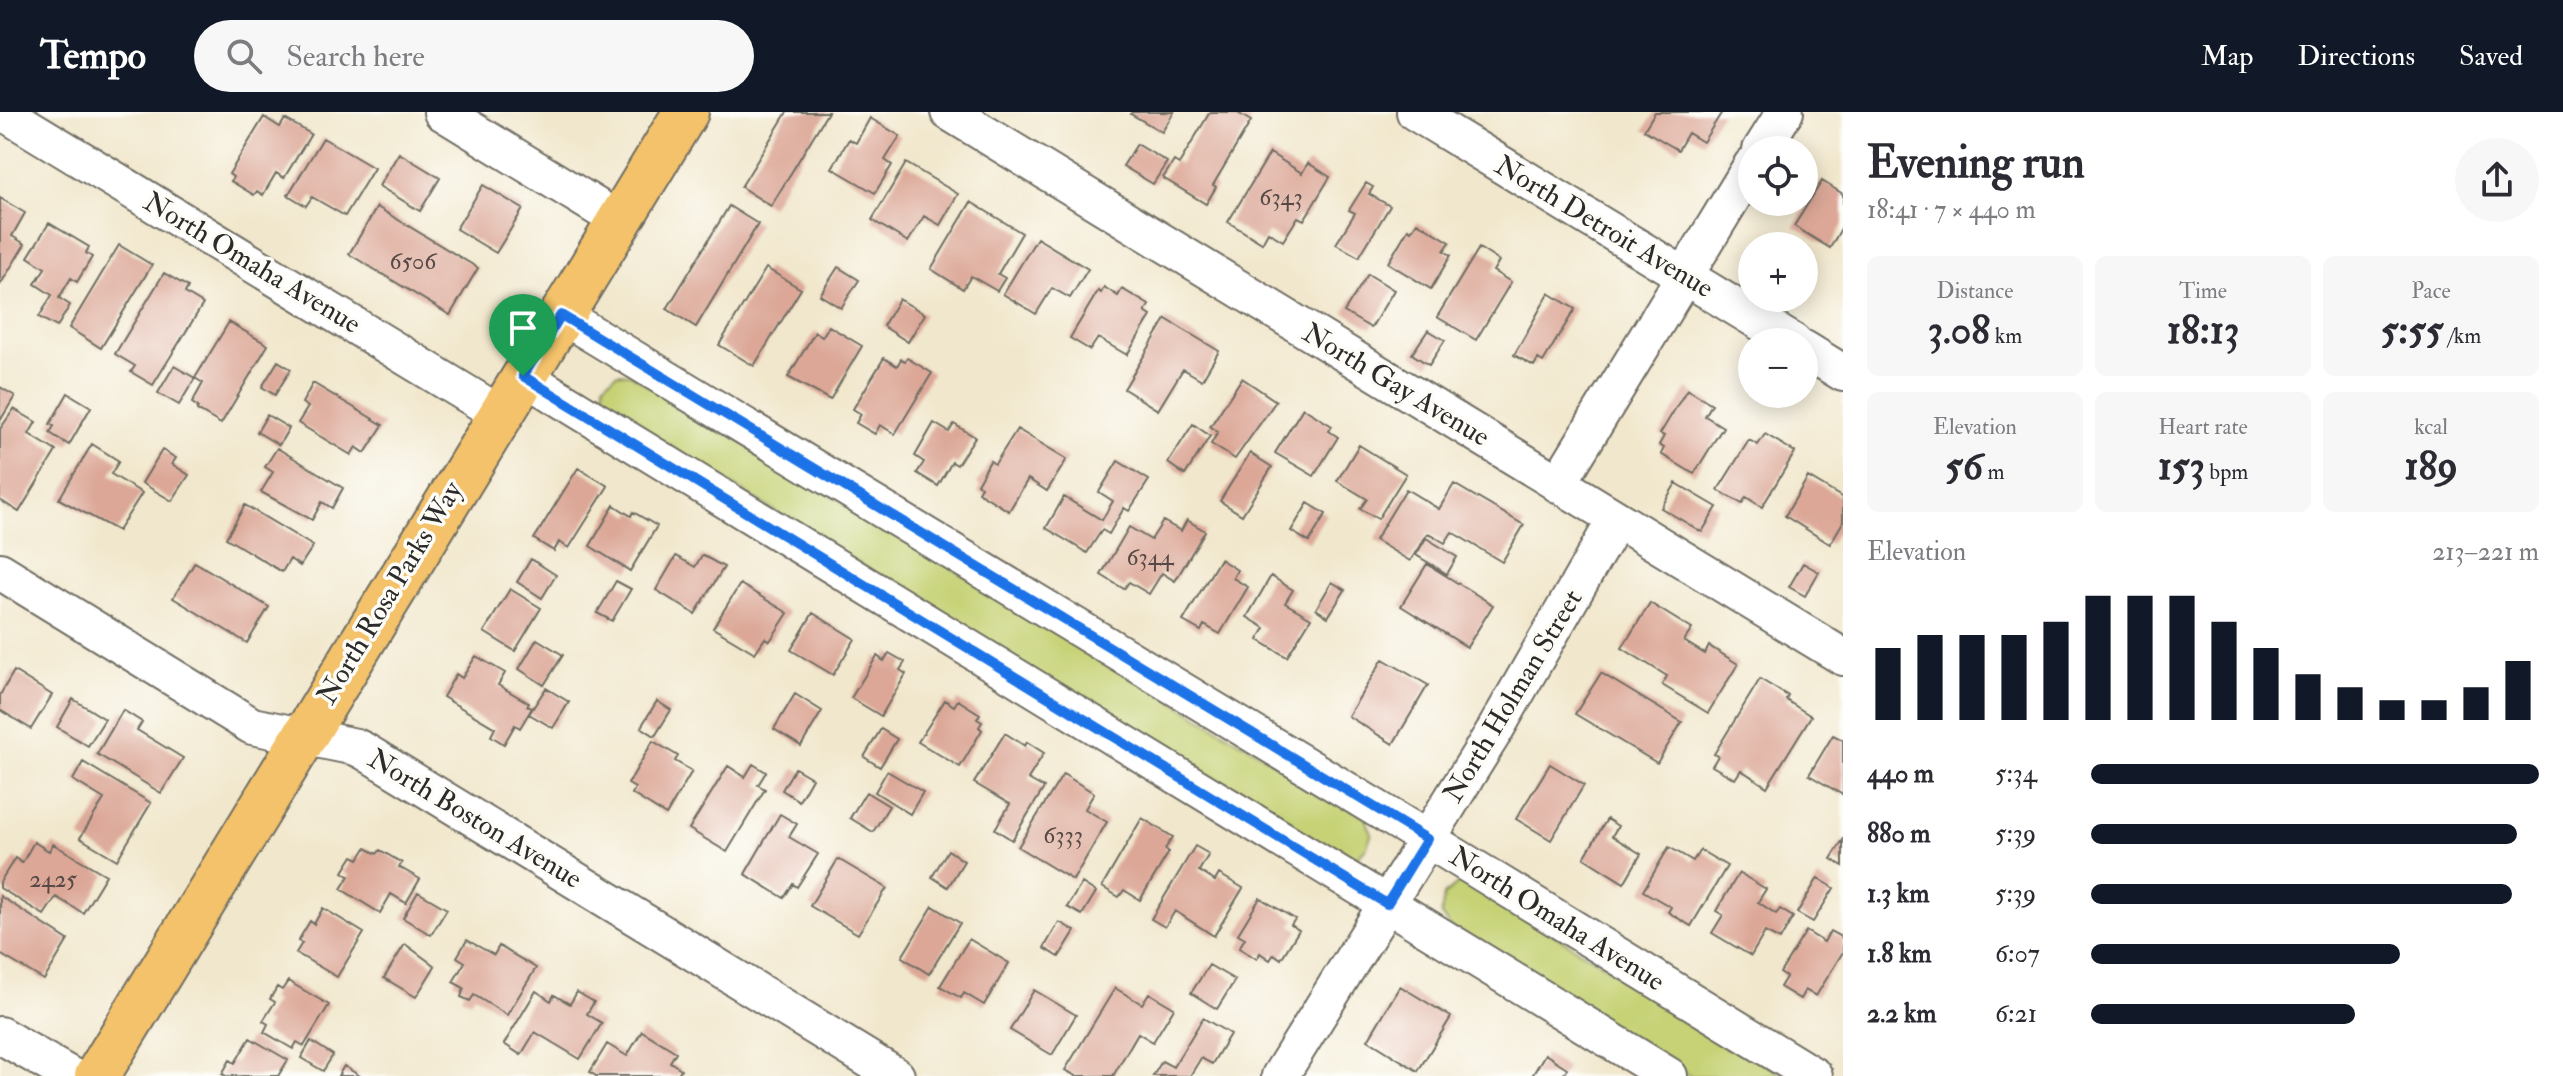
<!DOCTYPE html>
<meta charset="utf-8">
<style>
body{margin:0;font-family:"IM FELL Double Pica",serif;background:#f7f7f7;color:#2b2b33;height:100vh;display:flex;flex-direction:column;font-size:30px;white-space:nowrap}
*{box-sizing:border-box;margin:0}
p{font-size:26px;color:#7c7c81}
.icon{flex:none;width:44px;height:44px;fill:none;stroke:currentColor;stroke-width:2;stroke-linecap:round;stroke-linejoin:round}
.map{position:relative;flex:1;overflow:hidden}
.side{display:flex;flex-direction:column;background:#fff;width:720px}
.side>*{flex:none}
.buttons{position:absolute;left:1738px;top:24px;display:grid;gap:16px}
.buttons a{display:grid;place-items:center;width:80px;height:80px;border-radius:50%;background:#fff;box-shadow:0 4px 20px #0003;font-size:40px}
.pin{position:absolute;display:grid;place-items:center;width:68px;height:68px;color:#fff;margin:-82px -34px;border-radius:50% 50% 50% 0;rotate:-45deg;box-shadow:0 0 8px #0007}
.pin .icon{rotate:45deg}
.round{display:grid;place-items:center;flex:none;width:84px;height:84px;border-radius:42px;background:#f7f7f7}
.headline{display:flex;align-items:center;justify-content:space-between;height:136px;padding:0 24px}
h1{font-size:44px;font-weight:800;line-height:60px}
.figures{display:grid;grid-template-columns:repeat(3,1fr);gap:12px;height:136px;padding:8px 24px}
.figures div{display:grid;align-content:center;border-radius:12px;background:#f7f7f7;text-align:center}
.figures b{font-size:40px;font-weight:800}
.figures small{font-size:22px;font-weight:400}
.figures p{font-size:22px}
.chart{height:224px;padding:16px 24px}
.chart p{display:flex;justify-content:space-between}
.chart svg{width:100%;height:144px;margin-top:8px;stroke:#111827;stroke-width:6}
ul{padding:0 24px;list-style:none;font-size:26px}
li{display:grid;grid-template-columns:128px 96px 1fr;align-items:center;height:60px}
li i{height:20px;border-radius:10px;background:#111827}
header{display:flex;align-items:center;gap:48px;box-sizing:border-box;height:112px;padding:0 40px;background:#111827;color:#fff}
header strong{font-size:38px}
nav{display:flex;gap:44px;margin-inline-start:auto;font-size:28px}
.search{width:560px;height:72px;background:#f7f7f7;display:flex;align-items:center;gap:20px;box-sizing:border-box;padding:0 28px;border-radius:44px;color:#7c7c81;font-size:30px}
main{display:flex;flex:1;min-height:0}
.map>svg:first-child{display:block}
</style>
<header>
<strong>Tempo</strong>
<div class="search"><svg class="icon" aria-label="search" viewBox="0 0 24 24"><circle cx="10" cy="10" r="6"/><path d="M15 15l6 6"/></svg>Search here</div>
<nav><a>Map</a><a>Directions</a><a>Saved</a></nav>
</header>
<main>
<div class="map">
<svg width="1843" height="964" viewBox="0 0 1843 964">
<rect width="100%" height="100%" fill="#fdfcf7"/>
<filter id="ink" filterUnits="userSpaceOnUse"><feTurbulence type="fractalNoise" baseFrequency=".0125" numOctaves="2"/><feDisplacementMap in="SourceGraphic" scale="16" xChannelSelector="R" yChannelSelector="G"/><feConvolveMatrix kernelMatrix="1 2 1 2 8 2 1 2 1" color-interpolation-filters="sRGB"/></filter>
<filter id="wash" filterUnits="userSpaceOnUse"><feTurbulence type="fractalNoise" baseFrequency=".006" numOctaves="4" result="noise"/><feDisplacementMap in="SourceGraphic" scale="32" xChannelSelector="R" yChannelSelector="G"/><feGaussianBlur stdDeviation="1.8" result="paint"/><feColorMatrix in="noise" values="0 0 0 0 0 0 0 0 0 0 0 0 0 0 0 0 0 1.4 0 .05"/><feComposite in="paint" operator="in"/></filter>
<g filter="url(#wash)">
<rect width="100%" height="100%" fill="#f1e7cc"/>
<path fill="#c6d274" stroke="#787e50" stroke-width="2" d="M 618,261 L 630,262 L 1365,705 L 1372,721 L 1366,736 L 1354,749 L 1337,747 L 603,293 L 604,272 Z
M 1460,770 L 1481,778 L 1784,964 L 1690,964 L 1454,819 L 1441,804 L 1444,783 Z"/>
<g id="blocks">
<path fill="#dca797" d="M 787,0 L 828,0 L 771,94 L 741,75 Z
M 1132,0 L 1174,0 L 1162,20 L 1131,2 Z
M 1210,0 L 1236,0 L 1251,9 L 1213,73 L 1216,75 L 1206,92 L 1163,66 L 1174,49 L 1179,52 Z
M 1655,0 L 1722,0 L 1703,30 L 1688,21 L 1678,38 L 1644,18 Z
M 264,5 L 280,15 L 285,7 L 311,22 L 284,66 L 276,61 L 263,83 L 257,79 L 254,83 L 231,69 L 233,65 L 229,62 Z
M 870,6 L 900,24 L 885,48 L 892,53 L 875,81 L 832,56 L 849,27 L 856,31 Z
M 323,26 L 374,56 L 345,104 L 312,85 L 306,94 L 288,83 Z
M 1137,32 L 1167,50 L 1153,72 L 1123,54 Z
M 399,41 L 440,66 L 420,99 L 379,74 Z
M 1270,41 L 1302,61 L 1308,51 L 1330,65 L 1304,108 L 1298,105 L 1283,129 L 1268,120 L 1262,131 L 1228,110 Z
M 906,51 L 958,82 L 940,113 L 924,104 L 908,130 L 872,108 Z
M 1822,69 L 1843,82 L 1843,113 L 1830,136 L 1794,114 Z
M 1366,71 L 1373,75 L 1369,82 L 1390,94 L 1359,145 L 1336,132 L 1355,101 L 1349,98 Z
M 483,73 L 523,97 L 496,141 L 456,117 Z
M 0,86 L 25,101 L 12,124 L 25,132 L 0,173 Z
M 971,90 L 1022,121 L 998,162 L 1005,166 L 997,179 L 971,164 L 963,177 L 931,157 Z
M 729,94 L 758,112 L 696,215 L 667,197 Z
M 377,95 L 478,156 L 450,203 L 349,142 Z
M 1417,110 L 1450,130 L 1444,139 L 1451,143 L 1431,177 L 1388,151 L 1408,117 L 1411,119 Z
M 49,111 L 89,135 L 86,141 L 92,145 L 77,170 L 71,166 L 59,186 L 70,193 L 57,215 L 39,205 L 52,183 L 35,172 L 45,156 L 28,145 Z
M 1037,126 L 1088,157 L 1070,186 L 1052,176 L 1036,202 L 1003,182 Z
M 119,133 L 152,153 L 101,236 L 69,216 Z
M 1479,136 L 1499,149 L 1493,159 L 1511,170 L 1476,228 L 1437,205 Z
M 838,155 L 859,168 L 841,196 L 820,183 Z
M 766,156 L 801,177 L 754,254 L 719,233 Z
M 164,161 L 188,175 L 185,181 L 203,192 L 153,273 L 131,260 L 135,254 L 115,242 Z
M 1368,162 L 1394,178 L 1371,216 L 1344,200 Z
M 1104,175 L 1118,184 L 1122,177 L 1149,193 L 1145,200 L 1151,204 L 1127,243 L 1098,226 L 1090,238 L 1070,226 L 1098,179 L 1101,181 Z
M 1549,181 L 1575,197 L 1543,250 L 1538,247 L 1534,254 L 1514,243 Z
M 899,187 L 925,202 L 908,230 L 883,214 Z
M 1166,207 L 1219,239 L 1202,268 L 1183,257 L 1158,298 L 1124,277 Z
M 229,210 L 268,233 L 221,312 L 197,298 L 198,295 L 192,291 L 203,271 L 195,266 Z
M 829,214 L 862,234 L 830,288 L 788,265 L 815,220 L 822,225 Z
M 1428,218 L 1445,228 L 1429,253 L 1412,242 Z
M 884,246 L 897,254 L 901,247 L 905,249 L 907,246 L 932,261 L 895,322 L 880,313 L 875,322 L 856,311 L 861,302 L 853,297 Z
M 278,249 L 291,257 L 275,283 L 262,275 Z
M 174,254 L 195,266 L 179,293 L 158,281 Z
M 1242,266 L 1276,289 L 1235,347 L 1211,332 L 1218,320 L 1210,315 Z
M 313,271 L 383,313 L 365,341 L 356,335 L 351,343 L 298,311 L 308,295 L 302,291 Z
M 0,275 L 15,284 L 0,309 Z
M 1687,277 L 1712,292 L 1705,304 L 1723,315 L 1694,362 L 1661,342 L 1664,336 L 1659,333 L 1664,324 L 1660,322 Z
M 68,281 L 91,295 L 69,333 L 50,321 L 54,314 L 50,312 Z
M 1303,296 L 1332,314 L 1329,319 L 1338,325 L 1314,364 L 1275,341 Z
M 14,297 L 36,310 L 29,322 L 56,339 L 19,400 L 0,388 L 0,317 Z
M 267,303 L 289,316 L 279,333 L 257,320 Z
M 934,311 L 949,320 L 954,312 L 975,325 L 957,353 L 952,350 L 938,374 L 917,361 L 924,350 L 915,344 Z
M 1193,312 L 1210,324 L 1185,363 L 1168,351 Z
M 1017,317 L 1067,347 L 1047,379 L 1028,367 L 1009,399 L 978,380 L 981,375 L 977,372 L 990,349 L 995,352 Z
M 1765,322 L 1795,340 L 1762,395 L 1746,385 L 1742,392 L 1718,378 L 1749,328 L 1758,333 Z
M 92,332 L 119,349 L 111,362 L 142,381 L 118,419 L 59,387 Z
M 1359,333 L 1406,362 L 1378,407 L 1360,397 L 1367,387 L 1337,369 Z
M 277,336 L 343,376 L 332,396 L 322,390 L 312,408 L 261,380 L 273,360 L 265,355 Z
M 162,338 L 176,346 L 172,352 L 189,363 L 172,389 L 142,371 Z
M 1250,341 L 1272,355 L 1242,403 L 1220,389 Z
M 1118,349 L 1149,368 L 1129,399 L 1124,396 L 1109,422 L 1102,418 L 1087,441 L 1046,416 L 1064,385 L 1102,408 L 1113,389 L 1099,380 Z
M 578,356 L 608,374 L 569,436 L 559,430 L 554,439 L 534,427 Z
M 1808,365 L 1843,386 L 1843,410 L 1830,432 L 1785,404 Z
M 1676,371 L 1717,395 L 1702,420 L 1661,396 Z
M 1454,372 L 1524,413 L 1502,450 L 1452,420 L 1445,431 L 1428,421 L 1410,449 L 1375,428 L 1406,377 L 1439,397 Z
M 1308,391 L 1326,402 L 1309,430 L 1291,419 Z
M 245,393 L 313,434 L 300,454 L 290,447 L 282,460 L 226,426 Z
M 614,393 L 631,404 L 633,400 L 657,414 L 630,459 L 590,434 Z
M 1187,408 L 1205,419 L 1175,469 L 1162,461 L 1149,482 L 1129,470 L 1124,477 L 1101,463 L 1129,415 L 1151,428 L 1163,409 L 1181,419 Z
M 1426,426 L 1457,445 L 1447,462 L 1416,443 Z
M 702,443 L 724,455 L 695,502 L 656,478 L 676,444 L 695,455 Z
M 531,447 L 556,463 L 542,486 L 517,470 Z
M 1220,447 L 1237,458 L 1233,466 L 1248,475 L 1220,522 L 1204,513 L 1201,519 L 1183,509 Z
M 195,450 L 269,495 L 247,531 L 173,486 Z
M 1803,451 L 1819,460 L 1805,484 L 1789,475 Z
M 1427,452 L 1493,493 L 1467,535 L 1401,494 Z
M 1271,464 L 1293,478 L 1285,491 L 1311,506 L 1287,545 L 1258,528 L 1265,516 L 1247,505 Z
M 616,469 L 631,477 L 612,509 L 597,501 Z
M 1332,470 L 1345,478 L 1328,505 L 1316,497 Z
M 740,472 L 788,501 L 770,529 L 765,526 L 755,541 L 713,516 Z
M 510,477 L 541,496 L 515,539 L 484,520 Z
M 1650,491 L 1692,517 L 1684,529 L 1705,542 L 1709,534 L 1738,552 L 1708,601 L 1662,573 L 1667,564 L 1622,536 Z
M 813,501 L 855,527 L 833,563 L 791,538 Z
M 537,527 L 563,543 L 544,573 L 519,557 Z
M 889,541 L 905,550 L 900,558 L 906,562 L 881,604 L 851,586 L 877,544 L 884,549 Z
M 476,544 L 505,561 L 498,573 L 529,591 L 527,594 L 532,596 L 520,616 L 515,613 L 504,632 L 491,624 L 495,616 L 443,585 L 456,562 L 462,566 Z
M 1383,547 L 1428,573 L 1393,632 L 1348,604 Z
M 14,559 L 52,583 L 31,617 L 0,598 L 0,583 Z
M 1601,561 L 1682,610 L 1657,651 L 1575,602 Z
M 1760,567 L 1788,584 L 1786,588 L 1811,604 L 1767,675 L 1741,658 L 1735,667 L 1712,654 L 1718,644 L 1714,642 Z
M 546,576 L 569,590 L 553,616 L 529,602 Z
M 795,582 L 822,599 L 801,634 L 774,617 Z
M 73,587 L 105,607 L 88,634 L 57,615 Z
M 945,588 L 954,594 L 958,588 L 980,602 L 977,607 L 982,610 L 979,615 L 982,618 L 960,655 L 918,630 Z
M 657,589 L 671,598 L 655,624 L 641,615 Z
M 123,598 L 142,610 L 137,618 L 183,646 L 161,681 L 97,642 Z
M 881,617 L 897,627 L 880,655 L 864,645 Z
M 1005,621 L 1025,634 L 1027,630 L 1044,641 L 1028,667 L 1044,676 L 1012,728 L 995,717 L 1010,692 L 974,671 Z
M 1833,623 L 1843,628 L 1843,683 L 1809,663 Z
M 653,629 L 678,644 L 675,649 L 692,659 L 666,703 L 632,682 L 635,676 L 628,672 Z
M 83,650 L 151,691 L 117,748 L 80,726 L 104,687 L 73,668 Z
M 753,652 L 766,660 L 758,673 L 765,677 L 727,740 L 689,717 L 728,654 L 745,665 Z
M 1550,652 L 1584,673 L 1551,728 L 1516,707 Z
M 795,656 L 812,666 L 799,689 L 782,678 Z
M 887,659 L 923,680 L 910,702 L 875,680 Z
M 1063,662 L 1094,681 L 1085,697 L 1107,710 L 1073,768 L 1018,735 Z
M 866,680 L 889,694 L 873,720 L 850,706 Z
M 780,702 L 797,712 L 789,725 L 818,742 L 797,775 L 793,772 L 784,786 L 745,762 Z
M 1142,706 L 1173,725 L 1165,737 L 1169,740 L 1140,788 L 1124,778 L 1119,785 L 1102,775 Z
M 1607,707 L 1618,714 L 1612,724 L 1641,742 L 1624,771 L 1584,746 Z
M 1843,728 L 1843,754 L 1831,747 Z
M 34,730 L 49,739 L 53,732 L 106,763 L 83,801 L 56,785 L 44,803 L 0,776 L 0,770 L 15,746 L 22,751 Z
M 1195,734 L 1209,742 L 1199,759 L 1215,769 L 1219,762 L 1243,776 L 1214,824 L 1175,799 L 1165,815 L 1151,807 Z
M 1669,735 L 1693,749 L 1700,738 L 1727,754 L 1691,814 L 1668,800 L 1671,795 L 1643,779 Z
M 366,736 L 377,742 L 380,738 L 402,751 L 399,755 L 420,767 L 406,791 L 391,782 L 380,801 L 341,777 L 349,764 L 343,760 L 353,744 L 359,747 Z
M 948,738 L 964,749 L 948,775 L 932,765 Z
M 838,747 L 887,776 L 858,822 L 810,794 Z
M 1739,761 L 1766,777 L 1758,790 L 1776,802 L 1780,797 L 1793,805 L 1780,828 L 1765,820 L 1751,844 L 1712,821 L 1723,803 L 1716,799 Z
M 1818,766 L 1834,776 L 1813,810 L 1797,801 Z
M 1082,771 L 1096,780 L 1082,803 L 1067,795 Z
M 418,780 L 447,797 L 431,823 L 403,806 Z
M 0,784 L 68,828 L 44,868 L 0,842 Z
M 1260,786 L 1295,807 L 1291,813 L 1299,818 L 1281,847 L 1274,842 L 1270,848 L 1260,841 L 1257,847 L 1239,836 L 1245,826 L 1238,822 Z
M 933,794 L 960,811 L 929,862 L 902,845 Z
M 323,796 L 364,821 L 337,865 L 296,841 L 302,831 L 298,829 L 310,809 L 314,812 Z
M 1059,810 L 1075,819 L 1059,845 L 1044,836 Z
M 1806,819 L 1824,830 L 1830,819 L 1843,826 L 1843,840 L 1816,884 L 1805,878 L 1800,887 L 1780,875 L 1786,865 L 1780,861 Z
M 969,827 L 1009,851 L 984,893 L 964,881 L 961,886 L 940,874 Z
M 467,828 L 494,843 L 499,834 L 536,856 L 507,903 L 474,883 L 470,889 L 461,885 L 464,876 L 453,870 L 465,850 L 457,845 Z
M 405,832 L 435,854 L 416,885 L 384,866 Z
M 1209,853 L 1235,868 L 1217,897 L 1191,881 Z
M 288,869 L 329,893 L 304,934 L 297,930 L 293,937 L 264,920 L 268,912 L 263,909 L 275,890 L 270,887 L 277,875 L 282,878 Z
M 1400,874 L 1451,905 L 1418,959 L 1368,928 Z
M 1115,876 L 1142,892 L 1149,881 L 1174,896 L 1153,930 L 1138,921 L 1113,964 L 1076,964 L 1065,958 Z
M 1034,878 L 1076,903 L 1052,943 L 1010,918 Z
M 536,879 L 551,889 L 554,883 L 570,892 L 577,880 L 594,890 L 587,902 L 602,911 L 580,947 L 535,920 L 521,943 L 504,932 Z
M 1203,906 L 1230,922 L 1212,952 L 1201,946 L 1190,964 L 1153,964 L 1162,949 L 1173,955 Z
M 642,919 L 676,940 L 670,950 L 681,957 L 677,964 L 596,964 L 590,960 L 607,932 L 627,944 Z
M 250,926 L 288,948 L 278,964 L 226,964 L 222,962 L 230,948 L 235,951 Z
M 311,929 L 333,943 L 323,959 L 301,946 Z
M 1545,942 L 1567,956 L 1563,964 L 1532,964 Z
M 344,954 L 360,964 L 338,964 Z"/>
</g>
</g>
<g filter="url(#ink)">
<use href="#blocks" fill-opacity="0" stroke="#706d63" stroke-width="2"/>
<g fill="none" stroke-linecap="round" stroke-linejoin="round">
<g stroke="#706d63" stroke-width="40">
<path id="minor" d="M 3,0 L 500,302
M 442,0 L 620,109
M 949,0 L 1843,545
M 1415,0 L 1793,230
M 1761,38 L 1785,0
M 561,203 L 1427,727 L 1814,964
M 1804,237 L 1843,261
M 523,264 L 1669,964
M 1558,372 L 1752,53
M 0,459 L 252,614 L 356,635 L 364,639 L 896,964
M 0,923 L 71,964
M 1280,964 L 1495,618 L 1616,407"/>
</g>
<g stroke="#706d63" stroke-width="48">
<path id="major" d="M 97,964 L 686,0"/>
</g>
<use href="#minor" stroke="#fff" stroke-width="36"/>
<use href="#major" stroke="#f3c26a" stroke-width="44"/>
</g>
</g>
<g fill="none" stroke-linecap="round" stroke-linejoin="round" filter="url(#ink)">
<g stroke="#fff" stroke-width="16">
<path id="route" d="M 561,203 L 1427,727 L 1387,792 L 523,264 Z"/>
</g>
<use href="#route" stroke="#1a73e8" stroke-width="10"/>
</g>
<g text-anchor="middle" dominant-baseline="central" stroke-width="7" stroke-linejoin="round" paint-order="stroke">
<g font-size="24" fill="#574a46">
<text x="1281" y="85">6343</text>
<text x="413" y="149">6506</text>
<text x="1150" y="445">6344</text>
<text x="1063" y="723">6333</text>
<text x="53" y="767">2425</text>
</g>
<g font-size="28" fill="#2b2b2b" stroke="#fdfcf7">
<text transform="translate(1604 115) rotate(31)">North Detroit Avenue</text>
<text transform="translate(252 151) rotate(31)">North Omaha Avenue</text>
<text transform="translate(1396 273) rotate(31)">North Gay Avenue</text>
<text transform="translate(390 481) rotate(-59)">North Rosa Parks Way</text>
<text transform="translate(1513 584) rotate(-59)">North Holman Street</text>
<text transform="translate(475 707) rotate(31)">North Boston Avenue</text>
<text transform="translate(1557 807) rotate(32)">North Omaha Avenue</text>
</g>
</g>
</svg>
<div class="buttons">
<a><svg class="icon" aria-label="locate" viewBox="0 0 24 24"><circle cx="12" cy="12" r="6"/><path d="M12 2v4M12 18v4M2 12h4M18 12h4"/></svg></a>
<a>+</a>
<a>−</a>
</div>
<div class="pin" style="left:523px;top:264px;background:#1e9e55"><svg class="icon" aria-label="arrive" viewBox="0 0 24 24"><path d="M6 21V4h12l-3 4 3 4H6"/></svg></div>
</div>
<section class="side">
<div class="headline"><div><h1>Evening run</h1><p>18:41 · 7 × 440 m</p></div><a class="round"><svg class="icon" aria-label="share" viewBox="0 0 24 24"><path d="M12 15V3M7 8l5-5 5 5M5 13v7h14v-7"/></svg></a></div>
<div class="figures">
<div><p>Distance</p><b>3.08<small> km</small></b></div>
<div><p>Time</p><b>18:13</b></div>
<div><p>Pace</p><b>5:55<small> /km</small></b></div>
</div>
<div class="figures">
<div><p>Elevation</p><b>56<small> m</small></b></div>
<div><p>Heart rate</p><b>153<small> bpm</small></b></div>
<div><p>kcal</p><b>189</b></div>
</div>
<div class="chart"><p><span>Elevation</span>213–221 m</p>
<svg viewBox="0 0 160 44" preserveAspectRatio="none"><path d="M5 44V22M15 44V18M25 44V18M35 44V18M45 44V14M55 44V6M65 44V6M75 44V6M85 44V14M95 44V22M105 44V30M115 44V34M125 44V38M135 44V38M145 44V34M155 44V26"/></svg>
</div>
<ul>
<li><b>440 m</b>5:34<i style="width:100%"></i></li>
<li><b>880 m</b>5:39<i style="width:95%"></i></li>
<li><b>1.3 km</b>5:39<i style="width:94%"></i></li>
<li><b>1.8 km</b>6:07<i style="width:69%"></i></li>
<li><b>2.2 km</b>6:21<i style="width:59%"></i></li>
</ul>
</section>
</main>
